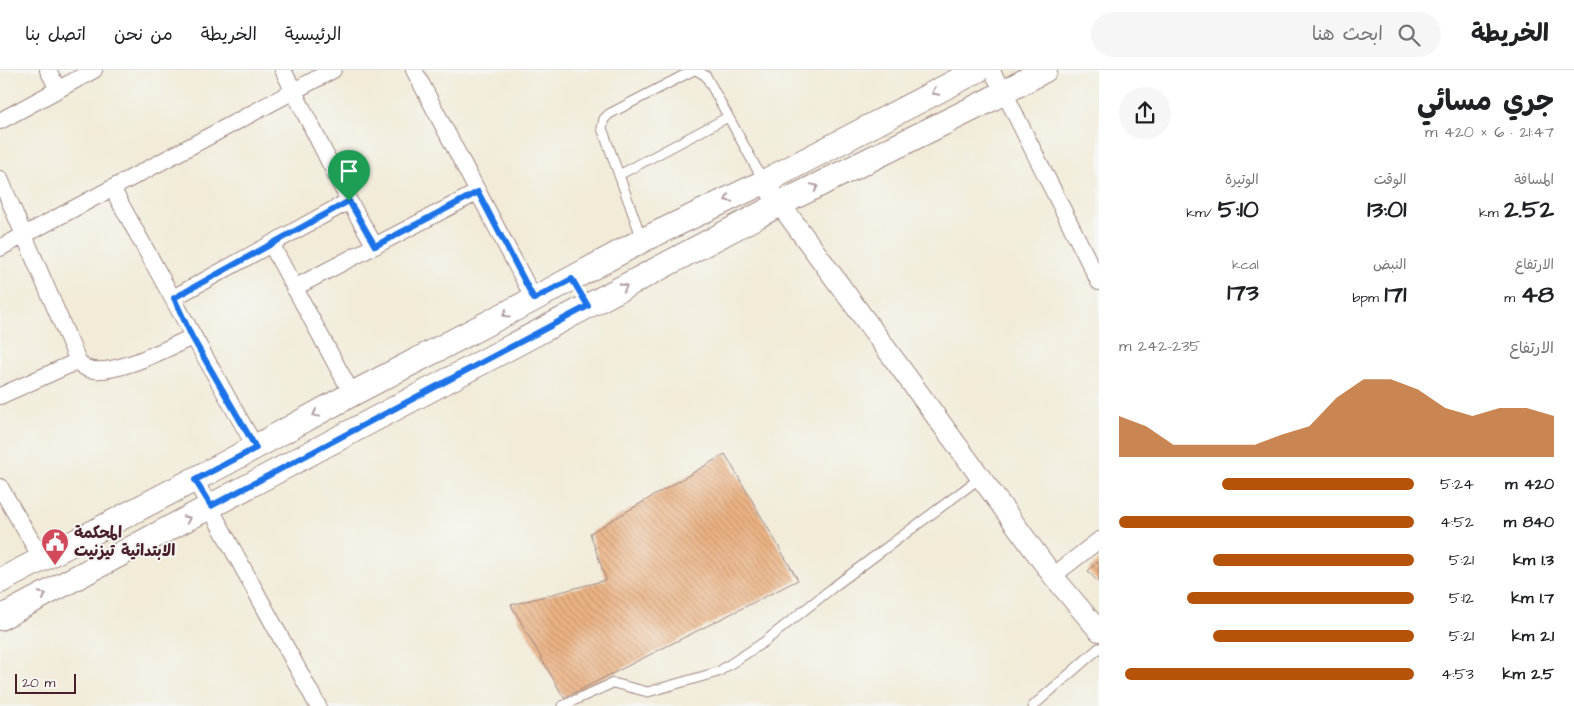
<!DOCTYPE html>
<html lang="ar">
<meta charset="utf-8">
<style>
body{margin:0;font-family:"Architects Daughter","Playpen Sans Arabic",sans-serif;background:#f6f6f6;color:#202124;direction:rtl;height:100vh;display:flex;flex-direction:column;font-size:19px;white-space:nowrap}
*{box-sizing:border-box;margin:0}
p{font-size:16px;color:#757577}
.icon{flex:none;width:28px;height:28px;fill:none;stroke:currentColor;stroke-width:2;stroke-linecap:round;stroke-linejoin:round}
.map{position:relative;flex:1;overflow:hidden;direction:ltr}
.drawer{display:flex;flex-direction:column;background:#fff;width:475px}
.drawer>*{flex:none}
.scale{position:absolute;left:15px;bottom:12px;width:61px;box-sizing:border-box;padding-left:5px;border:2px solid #4a1f2b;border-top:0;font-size:14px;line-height:18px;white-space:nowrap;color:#4a1f2b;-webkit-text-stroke:4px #f6f6f2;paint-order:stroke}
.pin{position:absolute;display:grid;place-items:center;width:42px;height:42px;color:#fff;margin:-51px -21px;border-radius:50% 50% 50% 0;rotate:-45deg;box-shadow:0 0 5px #0007}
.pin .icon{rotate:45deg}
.round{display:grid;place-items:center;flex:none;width:52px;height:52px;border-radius:26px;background:#f6f6f6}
.overview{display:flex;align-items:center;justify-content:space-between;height:85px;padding:0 20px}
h1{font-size:28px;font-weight:700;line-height:38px}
.figures{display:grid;grid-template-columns:repeat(3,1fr);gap:8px;height:85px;padding:5px 20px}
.figures div{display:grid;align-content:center}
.figures b{font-size:25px;font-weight:700}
.figures small{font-size:14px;font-weight:400}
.figures p{font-size:14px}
.chart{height:140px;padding:10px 20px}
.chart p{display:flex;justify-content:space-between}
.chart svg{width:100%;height:90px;margin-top:5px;fill:#b45309;opacity:.7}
ul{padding:0 20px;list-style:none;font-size:16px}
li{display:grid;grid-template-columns:80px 60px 1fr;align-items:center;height:38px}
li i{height:12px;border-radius:6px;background:#b45309}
header{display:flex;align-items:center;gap:30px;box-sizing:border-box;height:70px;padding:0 25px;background:#fff;border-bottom:1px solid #e0e0e0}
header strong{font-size:24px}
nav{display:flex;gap:28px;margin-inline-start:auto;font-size:18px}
.search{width:350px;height:45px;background:#f6f6f6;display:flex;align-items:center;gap:12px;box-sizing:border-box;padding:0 18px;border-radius:28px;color:#757577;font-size:19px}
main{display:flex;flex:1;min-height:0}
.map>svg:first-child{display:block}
</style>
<header>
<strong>الخريطة</strong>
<div class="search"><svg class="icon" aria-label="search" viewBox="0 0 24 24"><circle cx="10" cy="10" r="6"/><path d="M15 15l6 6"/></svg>ابحث هنا</div>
<nav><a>الرئيسية</a><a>الخريطة</a><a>من نحن</a><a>اتصل بنا</a></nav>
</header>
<main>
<section class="drawer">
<div class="overview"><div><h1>جري مسائي</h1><p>21:47 · 6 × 420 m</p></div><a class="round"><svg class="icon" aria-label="share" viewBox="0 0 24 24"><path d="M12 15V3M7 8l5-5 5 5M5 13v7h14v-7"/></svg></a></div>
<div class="figures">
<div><p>المسافة</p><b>2.52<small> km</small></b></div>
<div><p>الوقت</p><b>13:01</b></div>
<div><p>الوتيرة</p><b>5:10<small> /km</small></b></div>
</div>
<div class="figures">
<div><p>الارتفاع</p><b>48<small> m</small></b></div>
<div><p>النبض</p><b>171<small> bpm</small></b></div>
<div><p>kcal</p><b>173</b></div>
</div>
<div class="chart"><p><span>الارتفاع</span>235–242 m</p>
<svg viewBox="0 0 160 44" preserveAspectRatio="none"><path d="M0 44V24L10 29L20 38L30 38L40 38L50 38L60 33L70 29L80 15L90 6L100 6L110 11L120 20L130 24L140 20L150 20L160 24V44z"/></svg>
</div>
<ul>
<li><b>420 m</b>5:24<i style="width:65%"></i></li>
<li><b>840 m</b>4:52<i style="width:100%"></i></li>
<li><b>1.3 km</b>5:21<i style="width:68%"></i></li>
<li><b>1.7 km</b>5:12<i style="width:77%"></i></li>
<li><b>2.1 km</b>5:21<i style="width:68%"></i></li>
<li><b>2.5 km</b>4:53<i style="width:98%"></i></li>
</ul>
</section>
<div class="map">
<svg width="1099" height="636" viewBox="0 0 1099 636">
<defs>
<pattern id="building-back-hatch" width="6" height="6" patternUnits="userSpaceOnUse" patternTransform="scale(1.25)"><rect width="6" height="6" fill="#ebb384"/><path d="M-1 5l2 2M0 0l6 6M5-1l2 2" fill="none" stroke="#c0916c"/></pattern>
</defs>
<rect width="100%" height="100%" fill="#f6f6f2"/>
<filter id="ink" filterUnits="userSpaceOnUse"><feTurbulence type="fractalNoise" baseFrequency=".02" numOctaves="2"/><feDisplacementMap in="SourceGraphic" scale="10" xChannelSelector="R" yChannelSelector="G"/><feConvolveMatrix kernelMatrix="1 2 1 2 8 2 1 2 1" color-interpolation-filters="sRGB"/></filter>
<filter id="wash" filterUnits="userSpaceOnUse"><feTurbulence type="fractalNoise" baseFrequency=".0096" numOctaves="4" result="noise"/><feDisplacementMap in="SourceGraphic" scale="20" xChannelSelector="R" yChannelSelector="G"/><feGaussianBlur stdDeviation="1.12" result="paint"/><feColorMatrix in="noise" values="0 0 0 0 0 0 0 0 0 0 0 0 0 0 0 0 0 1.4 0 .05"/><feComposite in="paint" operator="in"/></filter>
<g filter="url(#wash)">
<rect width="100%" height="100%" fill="#f1ebd8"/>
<g id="blocks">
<path fill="url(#building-back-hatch)" d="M 725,384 L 798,510 L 564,628 L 511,535 L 606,510 L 590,463 Z
M 1099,490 L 1099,513 L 1088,501 Z"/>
</g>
</g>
<g filter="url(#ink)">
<use href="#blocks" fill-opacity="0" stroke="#9e8582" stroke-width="1"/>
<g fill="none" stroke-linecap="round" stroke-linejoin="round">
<g stroke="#9e8582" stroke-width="11">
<path id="service" d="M 696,0 L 706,6 L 764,112
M 619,105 L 728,47
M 642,169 L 602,58 L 604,49 L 609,44 L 694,0
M 562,636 L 613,613 L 648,622 L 718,602 L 764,572 L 836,515 L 980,408
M 1033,636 L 1099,578"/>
</g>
<g stroke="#9e8582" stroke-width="18">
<path id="minor" d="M 48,0 L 58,19
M 283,0 L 349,131 L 375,176
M 414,0 L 534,229
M 991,0 L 1004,22 L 1099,212
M 0,51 L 94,0
M 0,109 L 78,291
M 112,118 C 160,205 207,292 256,378
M 271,174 L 352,324
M 0,178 L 333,0
M 294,218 L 478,122
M 173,228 L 349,131
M 0,326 L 78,291 C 80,293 83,297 86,298 C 110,309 170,277 192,267
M 195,410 L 318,636
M 0,417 L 42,489
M 1053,506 L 1099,470"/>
</g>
<g stroke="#9e8582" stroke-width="22">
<path id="tertiary" d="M 764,112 L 1053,506 L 1099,561"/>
</g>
<g stroke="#9e8582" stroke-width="26">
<path id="secondary" d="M 0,511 L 226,393 L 352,324 L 534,229 L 643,170 L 764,112 L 978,0
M 0,548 L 780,134 L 982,34 L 1045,0"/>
</g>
<use href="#service" stroke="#fff" stroke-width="9"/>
<use href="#minor" stroke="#fff" stroke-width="16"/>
<use href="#tertiary" stroke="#fff" stroke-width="20"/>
<use href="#secondary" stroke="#fff" stroke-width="24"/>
</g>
<defs><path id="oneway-chevron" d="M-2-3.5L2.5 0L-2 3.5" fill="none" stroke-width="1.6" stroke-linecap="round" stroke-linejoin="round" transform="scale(1.25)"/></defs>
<g stroke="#ae9aa0">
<use href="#oneway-chevron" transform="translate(935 22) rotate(152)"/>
<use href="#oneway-chevron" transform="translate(815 117) rotate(-26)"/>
<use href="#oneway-chevron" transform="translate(728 129) rotate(154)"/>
<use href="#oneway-chevron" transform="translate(624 217) rotate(-28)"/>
<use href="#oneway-chevron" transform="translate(506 244) rotate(152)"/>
<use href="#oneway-chevron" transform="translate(316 344) rotate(151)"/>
<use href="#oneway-chevron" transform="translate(187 449) rotate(-28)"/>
<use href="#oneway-chevron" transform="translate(43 525) rotate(-28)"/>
</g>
</g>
<g fill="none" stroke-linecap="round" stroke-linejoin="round" filter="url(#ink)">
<g stroke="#fff" stroke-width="10">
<path id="route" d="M 478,122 L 534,229 L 572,209 L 588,236 L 211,436 L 195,410 L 256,378 L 192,267 L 174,228 L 349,131 L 375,176 Z"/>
</g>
<use href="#route" stroke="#1a73e8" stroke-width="6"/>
</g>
<defs>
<g id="civic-pin" transform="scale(1.4375)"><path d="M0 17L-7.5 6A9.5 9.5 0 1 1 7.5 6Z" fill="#d1495b" stroke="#f6f6f2"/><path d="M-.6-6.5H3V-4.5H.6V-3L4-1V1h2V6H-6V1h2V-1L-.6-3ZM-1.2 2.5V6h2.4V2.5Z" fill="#fff"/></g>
</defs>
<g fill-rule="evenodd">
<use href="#civic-pin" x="55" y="472"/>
</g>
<g text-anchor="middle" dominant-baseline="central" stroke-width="4" stroke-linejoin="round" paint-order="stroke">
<g font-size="16" font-weight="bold" fill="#4a1f2b" stroke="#f6f6f2" text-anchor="start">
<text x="74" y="463">المحكمة<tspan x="74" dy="18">الابتدائية تيزنيت</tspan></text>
</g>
</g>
</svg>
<div class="scale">20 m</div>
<div class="pin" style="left:349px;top:131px;background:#1e9e55"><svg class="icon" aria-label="arrive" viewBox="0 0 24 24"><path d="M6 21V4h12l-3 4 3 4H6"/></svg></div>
</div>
</main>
